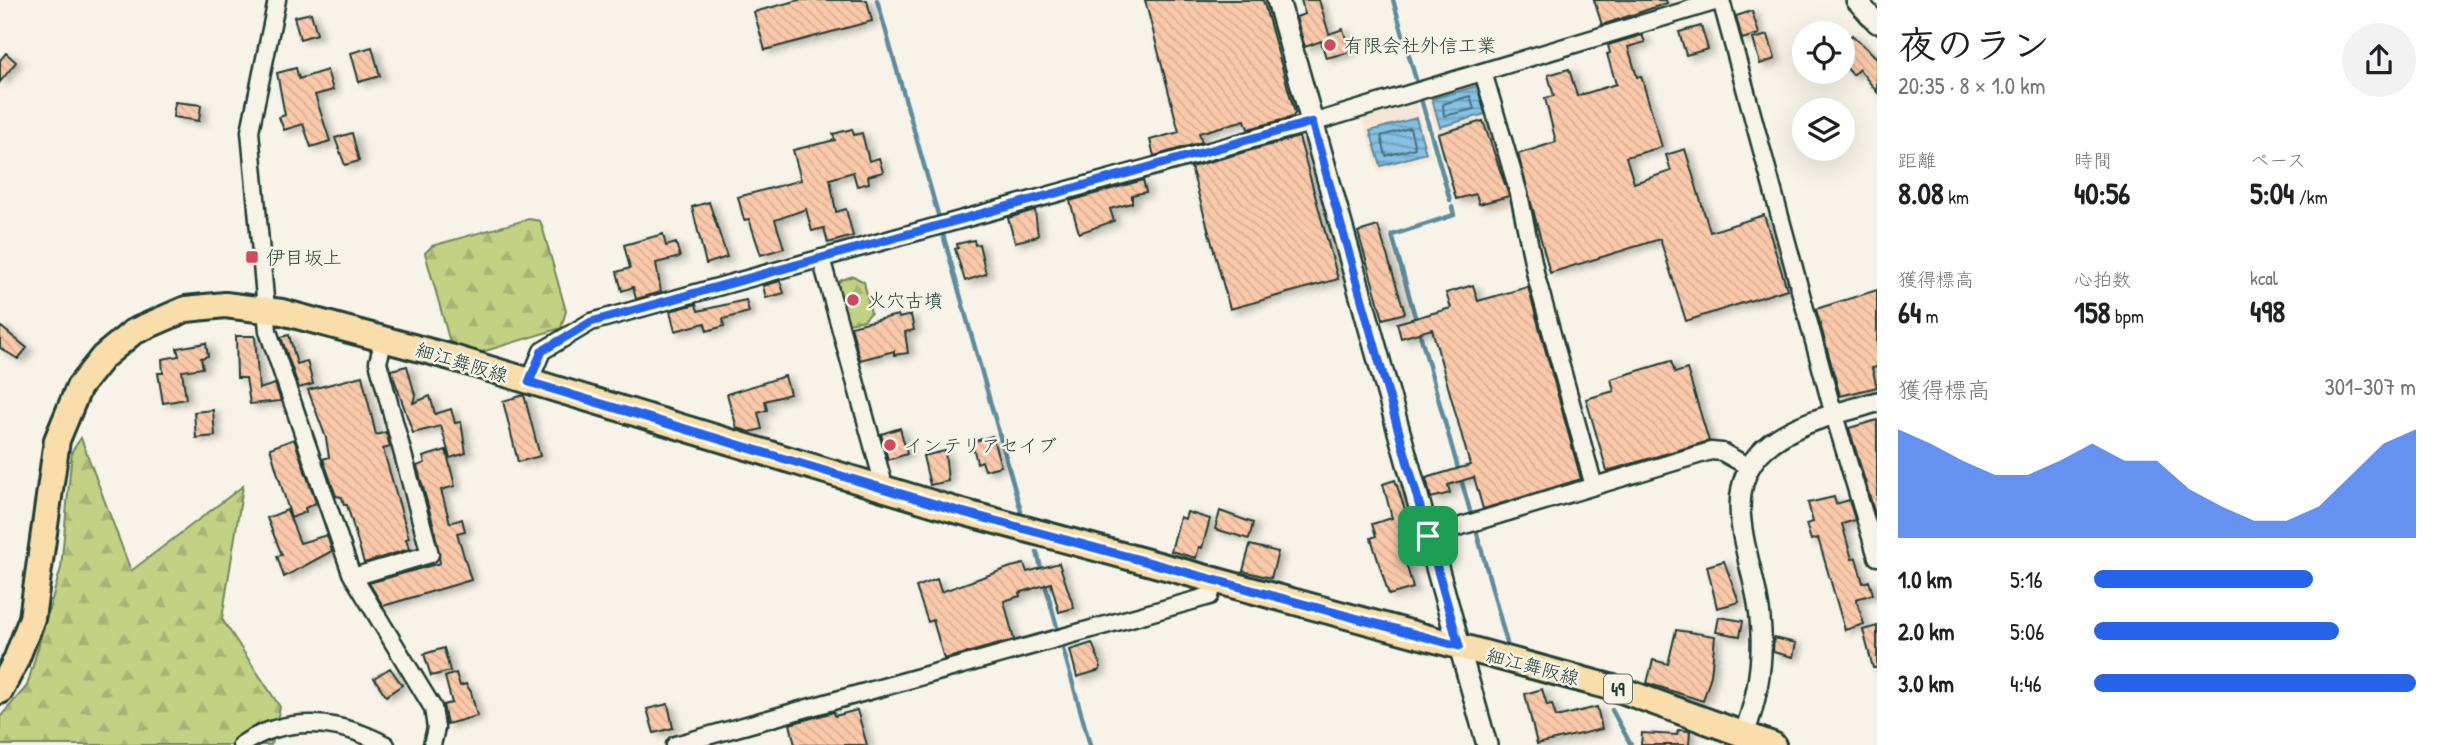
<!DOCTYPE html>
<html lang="ja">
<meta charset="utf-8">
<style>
body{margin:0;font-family:"Patrick Hand","Klee One",sans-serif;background:#f2f2f2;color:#202124;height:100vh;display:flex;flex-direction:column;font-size:26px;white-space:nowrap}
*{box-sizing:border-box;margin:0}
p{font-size:23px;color:#757577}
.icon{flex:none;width:38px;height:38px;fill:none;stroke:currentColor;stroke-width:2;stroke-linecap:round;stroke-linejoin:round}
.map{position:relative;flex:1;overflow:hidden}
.drawer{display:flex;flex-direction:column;background:#fff;width:560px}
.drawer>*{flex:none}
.buttons{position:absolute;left:1792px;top:21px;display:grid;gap:14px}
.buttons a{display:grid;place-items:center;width:63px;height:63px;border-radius:50%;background:#fff;box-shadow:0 7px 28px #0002;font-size:35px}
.pin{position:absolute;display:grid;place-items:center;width:60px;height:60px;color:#fff;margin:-30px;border-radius:14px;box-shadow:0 4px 10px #0006}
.round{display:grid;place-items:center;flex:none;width:74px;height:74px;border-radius:37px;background:#f2f2f2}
.summary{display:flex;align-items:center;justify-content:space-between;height:119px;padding:0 21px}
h1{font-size:38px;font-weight:700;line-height:52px}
.stats{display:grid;grid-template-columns:repeat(3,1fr);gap:10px;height:119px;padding:7px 21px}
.stats div{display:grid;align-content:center}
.stats b{font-size:30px;font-weight:700}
.stats small{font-size:19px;font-weight:400}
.stats p{font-size:19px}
.chart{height:196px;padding:14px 21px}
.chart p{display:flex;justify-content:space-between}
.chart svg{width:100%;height:126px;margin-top:7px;fill:#2563eb;opacity:.7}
ul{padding:0 21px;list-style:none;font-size:23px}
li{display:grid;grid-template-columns:112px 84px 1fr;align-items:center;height:52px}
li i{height:18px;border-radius:9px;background:#2563eb}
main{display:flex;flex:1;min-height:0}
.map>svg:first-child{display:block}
</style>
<main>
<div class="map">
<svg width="1877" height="745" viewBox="0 0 1877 745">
<defs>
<pattern id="forest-firs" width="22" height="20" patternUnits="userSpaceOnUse" patternTransform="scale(1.75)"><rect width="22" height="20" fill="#c3d185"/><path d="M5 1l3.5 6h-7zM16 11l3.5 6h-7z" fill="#a7b473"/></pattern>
<pattern id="water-rules" width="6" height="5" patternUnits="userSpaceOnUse" patternTransform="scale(1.75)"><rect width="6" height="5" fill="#86c0e5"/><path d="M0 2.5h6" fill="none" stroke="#6d9dba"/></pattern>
<pattern id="building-back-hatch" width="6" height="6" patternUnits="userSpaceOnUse" patternTransform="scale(1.75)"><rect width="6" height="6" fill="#fbc9aa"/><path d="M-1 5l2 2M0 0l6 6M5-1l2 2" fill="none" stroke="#d7ae93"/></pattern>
<filter id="shadow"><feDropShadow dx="5.5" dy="3" stdDeviation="3.5" flood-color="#0004"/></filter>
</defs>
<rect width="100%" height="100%" fill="#f7f3e8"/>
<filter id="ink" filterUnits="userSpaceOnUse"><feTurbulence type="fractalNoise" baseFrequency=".0143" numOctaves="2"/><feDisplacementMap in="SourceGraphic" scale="14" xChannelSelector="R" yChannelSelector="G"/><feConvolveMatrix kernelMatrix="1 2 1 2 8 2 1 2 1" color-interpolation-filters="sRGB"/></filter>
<g filter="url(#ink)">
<path fill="#f8e6d5" d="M 1474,80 L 1480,83 L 1516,208 L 1497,208 L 1456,201 L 1426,95 Z
M 1415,98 L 1432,157 L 1378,172 L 1361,114 Z"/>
<path fill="url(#forest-firs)" stroke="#71875c" stroke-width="2" d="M 529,219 L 540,221 L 542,226 L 566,311 L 561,328 L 482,352 L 451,346 L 425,253 L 432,246 Z
M 853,276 L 864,282 L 871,313 L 864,320 L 848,323 L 844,320 L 834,287 L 841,280 Z
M 81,438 L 131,571 L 243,486 L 222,619 L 280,707 L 271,745 L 0,745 L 0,717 L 27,686 L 61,568 L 72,451 Z"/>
<path fill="url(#water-rules)" stroke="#5d8c9e" stroke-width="2" d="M 1477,86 L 1485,114 L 1440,127 L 1432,99 Z
M 1416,118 L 1426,153 L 1381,166 L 1370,131 Z"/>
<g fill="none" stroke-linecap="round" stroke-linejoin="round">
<path stroke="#48717b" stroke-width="2" d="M 1470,96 L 1474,109 L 1444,116 L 1443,104 Z
M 1410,128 L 1415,148 L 1386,156 L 1381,136 Z"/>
<path stroke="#5d8c9e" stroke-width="4.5" d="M 877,0 L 939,218
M 1393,0 L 1417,83
M 1421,99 L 1450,200
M 1452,207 L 1454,215 L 1392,235 L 1472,518
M 942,231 L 1021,511
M 1475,526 L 1507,643
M 1037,552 L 1042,572
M 1044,580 L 1058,631
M 1062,645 L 1090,745
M 1612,710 L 1631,745"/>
</g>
<path fill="url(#building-back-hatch)" stroke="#1f3d34" stroke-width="2" filter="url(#shadow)" d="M 799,0 L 867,0 L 872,21 L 765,50 L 754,12 Z
M 1145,0 L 1263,0 L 1295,113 L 1293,117 L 1248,129 L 1245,120 L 1199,133 L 1202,142 L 1154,156 L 1150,140 L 1179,132 Z
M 1301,0 L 1319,0 L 1329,34 L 1343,29 L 1350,52 L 1326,58 L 1321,41 L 1305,47 L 1296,17 L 1305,14 Z
M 1594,0 L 1666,0 L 1667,3 L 1602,25 Z
M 1752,11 L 1759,34 L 1742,39 L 1736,16 Z
M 311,13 L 317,34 L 300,39 L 294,17 Z
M 1701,26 L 1708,49 L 1686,55 L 1679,32 Z
M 1642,35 L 1645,42 L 1628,47 L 1637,77 L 1641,76 L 1662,147 L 1626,157 L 1634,183 L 1671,171 L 1666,155 L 1685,149 L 1710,232 L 1764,215 L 1787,289 L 1686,321 L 1660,239 L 1550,273 L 1518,154 L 1556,142 L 1545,98 L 1554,96 L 1548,75 L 1569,69 L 1577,96 L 1616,84 L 1607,54 L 1610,53 L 1608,45 Z
M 1768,35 L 1775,59 L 1760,64 L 1753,39 Z
M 1852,35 L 1877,58 L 1877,92 L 1859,69 L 1853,75 L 1843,64 L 1843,44 Z
M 372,47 L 380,76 L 359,82 L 351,53 Z
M 6,53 L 16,62 L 0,82 L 0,60 Z
M 296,68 L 299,79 L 327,70 L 333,90 L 315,95 L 330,141 L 311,147 L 303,124 L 284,130 L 279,117 L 285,115 L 277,73 Z
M 175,102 L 201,105 L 199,121 L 173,117 Z
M 1483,121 L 1509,196 L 1479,204 L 1476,194 L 1456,199 L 1438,134 Z
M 852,129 L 854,135 L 862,133 L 869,161 L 879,158 L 883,172 L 868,176 L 869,183 L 857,186 L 853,172 L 830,179 L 836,212 L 846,209 L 853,236 L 828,243 L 824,228 L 812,231 L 806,209 L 775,220 L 784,248 L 761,255 L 749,219 L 744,220 L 738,197 L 801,180 L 793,150 L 835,140 L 833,134 Z
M 352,133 L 359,161 L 345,165 L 335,138 Z
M 1299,137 L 1338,279 L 1230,309 L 1191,167 Z
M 1143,180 L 1146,192 L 1132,195 L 1132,203 L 1110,209 L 1114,221 L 1079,233 L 1070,201 Z
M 709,202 L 727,257 L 706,264 L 692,207 Z
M 1035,210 L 1038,236 L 1015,242 L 1008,218 Z
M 1378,226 L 1405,313 L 1383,319 L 1358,232 Z
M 663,234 L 666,246 L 676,243 L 680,257 L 656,263 L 661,292 L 636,299 L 633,287 L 622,291 L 617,272 L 630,268 L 624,245 Z
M 974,240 L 975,245 L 979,244 L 986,274 L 965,281 L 955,249 L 958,248 L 957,244 Z
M 780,281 L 784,293 L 766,298 L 763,286 Z
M 1473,285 L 1478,301 L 1528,287 L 1581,479 L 1483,509 L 1474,477 L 1448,485 L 1450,493 L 1431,498 L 1426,478 L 1470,465 L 1432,329 L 1401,338 L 1397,323 L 1451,308 L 1446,293 Z
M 1877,290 L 1877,367 L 1872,368 L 1877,387 L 1840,396 L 1816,309 Z
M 746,300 L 749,312 L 723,319 L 724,326 L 707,331 L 705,323 L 675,331 L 670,311 L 696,304 L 698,311 Z
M 898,315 L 899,318 L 911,315 L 914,330 L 905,332 L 908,353 L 894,355 L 894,351 L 860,360 L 851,326 Z
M 0,326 L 27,348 L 18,359 L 0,348 Z
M 289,335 L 297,364 L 307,361 L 313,384 L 299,388 L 281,337 Z
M 236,336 L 255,336 L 259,389 L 275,384 L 281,401 L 250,404 L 246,378 L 237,378 Z
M 206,343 L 208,356 L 201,358 L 203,368 L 182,371 L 186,399 L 163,403 L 158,373 L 163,373 L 162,359 L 179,356 L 177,348 Z
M 1671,361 L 1675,373 L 1687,369 L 1709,441 L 1607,471 L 1586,399 L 1614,391 L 1611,379 Z
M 407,366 L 415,395 L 413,403 L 430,396 L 435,414 L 451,409 L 455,423 L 461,422 L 466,453 L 450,458 L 441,426 L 413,433 L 391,370 Z
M 362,376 L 376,435 L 386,432 L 390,447 L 383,449 L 409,538 L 406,539 L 409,549 L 364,563 L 347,505 L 344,505 L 342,497 L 336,496 L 323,459 L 329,457 L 326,438 L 308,390 Z
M 785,376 L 790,394 L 765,401 L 767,410 L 758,413 L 762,429 L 750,432 L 737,428 L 727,394 Z
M 524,395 L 540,456 L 518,462 L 503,401 Z
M 213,410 L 215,436 L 196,438 L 194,412 Z
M 1877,420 L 1877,514 L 1875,514 L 1849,428 Z
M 900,428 L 907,454 L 888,460 L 881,434 Z
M 992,436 L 1001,466 L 985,470 L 982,461 L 977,463 L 972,442 Z
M 294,439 L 316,503 L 305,508 L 306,512 L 291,518 L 270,448 Z
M 446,450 L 455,486 L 441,490 L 450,523 L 462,519 L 465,531 L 457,533 L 471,580 L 383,606 L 369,583 L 440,563 L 434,527 L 417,466 L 425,463 L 423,457 Z
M 945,451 L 948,481 L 930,485 L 923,456 Z
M 1395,480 L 1416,542 L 1416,545 L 1402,549 L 1413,588 L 1389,595 L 1371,538 L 1376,536 L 1372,524 L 1392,518 L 1383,484 Z
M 1834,497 L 1836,504 L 1849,500 L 1855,520 L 1842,524 L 1852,559 L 1856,558 L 1863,583 L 1869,581 L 1873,594 L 1856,599 L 1864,624 L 1845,630 L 1818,538 L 1811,540 L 1806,524 L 1813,522 L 1808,503 Z
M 287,510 L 300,543 L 327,535 L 332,551 L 284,577 L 277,556 L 282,555 L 267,518 Z
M 1220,511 L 1253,523 L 1249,539 L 1215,529 Z
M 1187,512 L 1210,519 L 1202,548 L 1199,547 L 1196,558 L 1171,551 L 1180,517 L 1185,519 Z
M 1250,545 L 1278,552 L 1271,578 L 1243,571 Z
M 1724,561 L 1739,602 L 1717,608 L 1707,566 Z
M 1059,563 L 1074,608 L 1059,612 L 1051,583 L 1019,593 L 1020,596 L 1004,601 L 1014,640 L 944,659 L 933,620 L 928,622 L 916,587 L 937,579 L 941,592 L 1011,567 L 1024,564 L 1027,572 Z
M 1719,617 L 1743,621 L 1740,636 L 1716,632 Z
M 1877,626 L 1877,668 L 1873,668 L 1863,630 Z
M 1676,630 L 1715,636 L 1711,675 L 1703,701 L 1647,683 L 1653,660 L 1668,664 Z
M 1774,638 L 1796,643 L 1793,657 L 1773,652 Z
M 1092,643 L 1100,663 L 1100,670 L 1077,677 L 1070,650 Z
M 444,648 L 450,671 L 431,676 L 424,654 Z
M 390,668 L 402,685 L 386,696 L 374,678 Z
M 456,673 L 460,686 L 466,684 L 471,692 L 477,716 L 447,724 L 443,705 L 452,703 L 445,677 Z
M 1542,689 L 1547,705 L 1552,704 L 1556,717 L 1597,707 L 1602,729 L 1537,744 L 1525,694 Z
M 668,704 L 673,728 L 654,733 L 647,709 Z
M 857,710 L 867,745 L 795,745 L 790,724 L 834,712 L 835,716 Z
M 1678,730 L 1690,731 L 1689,745 L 1641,745 L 1642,733 L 1677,735 Z"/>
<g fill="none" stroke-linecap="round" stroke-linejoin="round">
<g stroke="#1f3d34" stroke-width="21">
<path id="minor" d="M 277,0 L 250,131 L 268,331 L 351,573 L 433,708 L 436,728 L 432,745
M 1721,0 L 1834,415 L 1877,557
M 1483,72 L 1519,194 L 1536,276 L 1594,486
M 821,258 L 882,478 L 879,488
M 529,382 L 542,351 L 591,322 L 1329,118 L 1721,0
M 1428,536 L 1711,451 L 1722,452 L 1749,467
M 353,577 L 430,554 L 378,362 L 384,339
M 241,745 C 286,714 340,720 386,745
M 675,745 L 1210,596 L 1214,581"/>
</g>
<g stroke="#1f3d34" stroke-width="24">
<path id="tertiary" d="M 1856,0 L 1877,23
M 1459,646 L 1487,745
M 1744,734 C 1758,697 1764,657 1760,618 C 1756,564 1715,494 1764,449 C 1793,422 1840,413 1877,402"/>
</g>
<g stroke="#1f3d34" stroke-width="26">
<path id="secondary" d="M 1278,0 L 1459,646"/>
</g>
<g stroke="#1f3d34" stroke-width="30">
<path id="primary" d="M 0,691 L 16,660 L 32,618 L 57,440 L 79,387 L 103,357 L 133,332 L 186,309 L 225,305 L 282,312 L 450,357 L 955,510 L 1621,690 L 1773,745"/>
</g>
<use href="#minor" stroke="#f7f3e8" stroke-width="16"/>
<use href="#tertiary" stroke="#f7f3e8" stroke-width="19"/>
<use href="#secondary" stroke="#f7f3e8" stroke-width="21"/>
<use href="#primary" stroke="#f9deab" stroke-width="24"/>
</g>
</g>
<g fill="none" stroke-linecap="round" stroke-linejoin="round" filter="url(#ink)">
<g stroke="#fff" stroke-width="14">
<path id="route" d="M 1312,122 L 1459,646 L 955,510 L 529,382 L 542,351 L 591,322 Z"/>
</g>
<use href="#route" stroke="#2563eb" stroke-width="9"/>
</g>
<g fill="#d1495b" stroke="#f7f3e8" stroke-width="2.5">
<circle cx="1330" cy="45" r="7"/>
<rect x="245" y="250" width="14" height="14" rx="3.5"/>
<circle cx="853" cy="300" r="7"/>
<circle cx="890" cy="445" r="7"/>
</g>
<g text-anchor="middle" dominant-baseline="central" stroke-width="5" stroke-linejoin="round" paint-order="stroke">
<rect fill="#f7f3e8" stroke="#60746a" stroke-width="2" x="1604" y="674.5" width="28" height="29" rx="5"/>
<g font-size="18" font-weight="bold" fill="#1f3d34">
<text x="1618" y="689">49</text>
</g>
<g font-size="19" fill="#1f3d34" stroke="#f7f3e8" text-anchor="start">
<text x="1344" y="45">有限会社外信工業</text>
<text x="266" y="257">伊目坂上</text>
<text x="867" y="300">火穴古墳</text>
<text x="904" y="445">インテリアセイブ</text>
</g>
<g font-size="19" fill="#1f3d34" stroke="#f7f3e8">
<text transform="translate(462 362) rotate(17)">細江舞阪線</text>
<text transform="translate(1533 666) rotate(15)">細江舞阪線</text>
</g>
</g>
</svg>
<div class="buttons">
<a><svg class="icon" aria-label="locate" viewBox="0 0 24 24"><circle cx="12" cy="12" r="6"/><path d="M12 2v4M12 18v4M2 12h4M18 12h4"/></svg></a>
<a><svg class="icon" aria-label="layers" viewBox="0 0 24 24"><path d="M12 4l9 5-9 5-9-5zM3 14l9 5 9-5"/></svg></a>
</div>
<div class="pin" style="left:1428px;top:536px;background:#1e9e55"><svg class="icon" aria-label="arrive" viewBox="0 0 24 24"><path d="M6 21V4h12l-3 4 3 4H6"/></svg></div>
</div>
<section class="drawer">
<div class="summary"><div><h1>夜のラン</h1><p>20:35 · 8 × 1.0 km</p></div><a class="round"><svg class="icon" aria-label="share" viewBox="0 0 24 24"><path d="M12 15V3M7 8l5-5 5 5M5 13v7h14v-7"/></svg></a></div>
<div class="stats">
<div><p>距離</p><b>8.08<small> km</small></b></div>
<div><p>時間</p><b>40:56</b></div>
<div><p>ペース</p><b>5:04<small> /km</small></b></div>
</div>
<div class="stats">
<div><p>獲得標高</p><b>64<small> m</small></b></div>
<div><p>心拍数</p><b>158<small> bpm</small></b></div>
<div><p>kcal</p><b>498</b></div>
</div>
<div class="chart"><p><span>獲得標高</span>301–307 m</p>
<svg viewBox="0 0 160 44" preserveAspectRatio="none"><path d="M0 44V6L10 11L20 17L30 22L40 22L50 17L60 11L70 17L80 17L90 27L100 33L110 38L120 38L130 33L140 22L150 11L160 6V44z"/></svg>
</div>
<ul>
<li><b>1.0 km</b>5:16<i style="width:68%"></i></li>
<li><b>2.0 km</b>5:06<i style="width:76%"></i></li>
<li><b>3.0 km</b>4:46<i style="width:100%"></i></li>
</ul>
</section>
</main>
